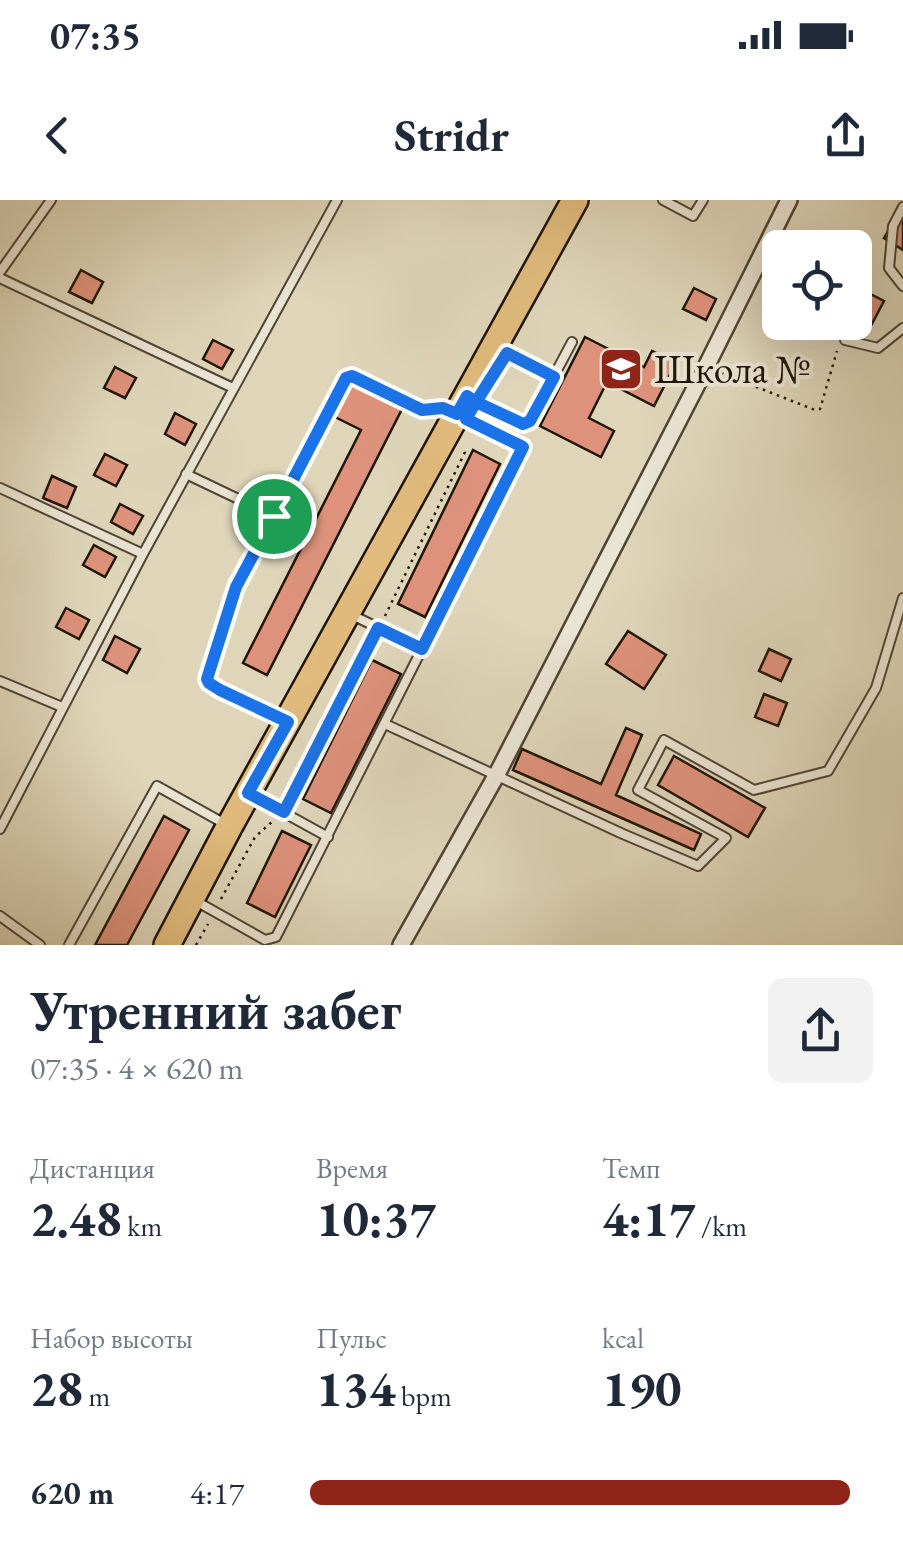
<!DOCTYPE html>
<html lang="ru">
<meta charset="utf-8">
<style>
body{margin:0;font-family:"EB Garamond",serif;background:#f2f2f3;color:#1f2937;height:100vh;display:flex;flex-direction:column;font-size:38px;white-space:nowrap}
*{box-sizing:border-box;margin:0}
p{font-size:32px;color:#747a83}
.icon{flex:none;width:55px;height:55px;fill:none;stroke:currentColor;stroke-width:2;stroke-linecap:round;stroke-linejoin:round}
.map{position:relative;height:745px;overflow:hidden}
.details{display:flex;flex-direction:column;background:#fff;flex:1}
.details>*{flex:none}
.tools{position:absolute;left:762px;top:30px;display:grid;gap:20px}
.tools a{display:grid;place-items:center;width:110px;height:110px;border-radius:15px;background:#fff;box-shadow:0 10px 40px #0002;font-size:50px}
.pin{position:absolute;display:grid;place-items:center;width:85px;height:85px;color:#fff;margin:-42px;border:5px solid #fff;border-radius:50%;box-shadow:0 2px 10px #0007}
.round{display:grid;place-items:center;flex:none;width:105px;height:105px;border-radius:15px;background:#f2f2f3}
.summary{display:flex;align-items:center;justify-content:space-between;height:170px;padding:0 30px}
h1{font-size:55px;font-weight:700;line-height:75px}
.stats{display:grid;grid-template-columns:repeat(3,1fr);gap:15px;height:170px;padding:10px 30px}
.stats div{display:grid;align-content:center}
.stats b{font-size:50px;font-weight:700}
.stats small{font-size:28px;font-weight:400}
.stats p{font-size:28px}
ul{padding:0 30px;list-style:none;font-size:32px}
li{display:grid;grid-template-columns:160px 120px 1fr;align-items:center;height:75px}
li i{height:25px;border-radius:12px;background:#8f2418}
.status{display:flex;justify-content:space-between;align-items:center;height:70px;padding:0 50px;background:#fff;direction:ltr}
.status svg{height:28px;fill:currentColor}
header{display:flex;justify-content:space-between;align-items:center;height:130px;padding:0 30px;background:#fff;font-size:45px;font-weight:700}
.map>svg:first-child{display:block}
</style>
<div class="status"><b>07:35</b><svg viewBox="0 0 49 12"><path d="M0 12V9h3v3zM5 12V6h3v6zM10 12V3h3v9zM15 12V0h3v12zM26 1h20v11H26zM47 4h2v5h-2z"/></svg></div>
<header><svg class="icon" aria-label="back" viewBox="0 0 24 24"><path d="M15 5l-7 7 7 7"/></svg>Stridr<svg class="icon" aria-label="share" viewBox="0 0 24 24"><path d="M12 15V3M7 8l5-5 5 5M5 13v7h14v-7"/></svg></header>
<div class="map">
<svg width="903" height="745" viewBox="0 0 903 745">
<rect width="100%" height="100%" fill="#dfd6ba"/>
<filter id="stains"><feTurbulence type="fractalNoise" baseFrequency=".002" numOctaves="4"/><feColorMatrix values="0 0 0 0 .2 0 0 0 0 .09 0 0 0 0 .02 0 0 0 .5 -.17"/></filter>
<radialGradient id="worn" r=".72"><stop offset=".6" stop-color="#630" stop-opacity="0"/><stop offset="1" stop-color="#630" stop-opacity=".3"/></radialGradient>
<path fill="#de927b" stroke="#1f1407" stroke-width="2.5" d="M 903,7 L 903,50 L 884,38 Z
M 81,70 L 103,82 L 92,103 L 69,92 Z
M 855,86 L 884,101 L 866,135 L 842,122 L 855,122 Z
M 694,88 L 716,99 L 706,120 L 683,109 Z
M 585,137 L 644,167 L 652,151 L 676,163 L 654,206 L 607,182 L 589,218 L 614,231 L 601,257 L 540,226 Z
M 213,140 L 233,150 L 222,169 L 203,159 Z
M 115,167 L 136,178 L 125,198 L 104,188 Z
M 350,183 L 402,209 L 267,475 L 243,463 L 361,230 L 333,216 Z
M 175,213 L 196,224 L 185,245 L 165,234 Z
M 473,250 L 500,264 L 425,417 L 398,404 Z
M 105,254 L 127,265 L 116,286 L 94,275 Z
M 52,276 L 76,287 L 67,308 L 43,298 Z
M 120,304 L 143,316 L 133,334 L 111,322 Z
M 94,345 L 116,357 L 105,377 L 83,365 Z
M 66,408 L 89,420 L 79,439 L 56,427 Z
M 628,431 L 666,455 L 644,489 L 606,464 Z
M 115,436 L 140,449 L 127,473 L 103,460 Z
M 769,449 L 791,459 L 781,481 L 759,471 Z
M 372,460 L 401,474 L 331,613 L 303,599 Z
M 764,494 L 787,503 L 778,526 L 755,517 Z
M 626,528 L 642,535 L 616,595 L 701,634 L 694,650 L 513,570 L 522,549 L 601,584 Z
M 674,556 L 765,608 L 748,637 L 658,585 Z
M 164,616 L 189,630 L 127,745 L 95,745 Z
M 282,631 L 311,645 L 275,717 L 247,703 Z"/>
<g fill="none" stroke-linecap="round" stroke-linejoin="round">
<g stroke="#4f4434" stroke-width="12">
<path id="service" d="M 663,0 L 693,16 L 703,0
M 903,7 L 893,26 L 889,68 L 903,86
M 0,72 L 51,0
M 0,78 L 233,188
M 845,140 L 878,148 L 903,128
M 471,198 L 523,224 L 530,221 L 572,142
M 186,274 L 274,316
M 0,288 L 143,354
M 352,415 L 422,449 L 512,269
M 0,481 L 62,507
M 283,520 L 212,486 L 207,479 L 236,387 L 322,227
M 385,524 L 623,634 L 698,666 L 726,638 L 638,590 L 664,540 L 754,590 L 828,571 L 876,488 L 903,398
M 252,595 L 328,637
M 0,629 L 143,354 L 337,0
M 194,700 L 265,740 L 276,737 L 422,449
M 0,716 L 40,745
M 69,745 L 157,586 L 225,624"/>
</g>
<g stroke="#4f4434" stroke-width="20">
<path id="minor" d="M 401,745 L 496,576 L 707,165 L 789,0"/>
</g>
<g stroke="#1f1407" stroke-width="30">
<path id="primary" d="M 167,745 L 229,627 L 575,0"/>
</g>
<path stroke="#1f1407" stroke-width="2.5" stroke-dasharray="2.5 5" stroke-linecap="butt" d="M 515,157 L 544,172
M 721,173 L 815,210 L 820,209 L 837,151
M 327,218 L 346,178 L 352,176 L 422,210 L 435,209
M 474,223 L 523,247 L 517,258
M 385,416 L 465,252 L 463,248
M 289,603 L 372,441
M 221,699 L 255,637 L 274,620
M 196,745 L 208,724"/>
<use href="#service" stroke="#eae4d2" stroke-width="8"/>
<use href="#minor" stroke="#eae4d2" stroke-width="15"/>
<use href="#primary" stroke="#e0bb7d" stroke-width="25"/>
</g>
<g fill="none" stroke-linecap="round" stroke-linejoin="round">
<g stroke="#fff" stroke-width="20">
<path id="route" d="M 274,316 L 236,387 L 207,479 L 209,483 L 220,490 L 288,522 L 248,593 L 284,612 L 378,428 L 422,449 L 523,247 L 466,219 L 476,202 L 523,224 L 530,221 L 554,177 L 507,153 L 476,202 L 467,196 L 457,214 L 443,208 L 422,210 L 352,176 L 346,178 L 274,316"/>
</g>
<use href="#route" stroke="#1a73e8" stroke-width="12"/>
</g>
<defs>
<g id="school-square" transform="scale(2.25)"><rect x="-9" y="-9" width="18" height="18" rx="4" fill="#8f2418" stroke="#eae4d2"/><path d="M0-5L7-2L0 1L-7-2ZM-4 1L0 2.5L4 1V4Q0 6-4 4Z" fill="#fff"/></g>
</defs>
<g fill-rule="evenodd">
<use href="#school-square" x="621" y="169"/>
</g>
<g text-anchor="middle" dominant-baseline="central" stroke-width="8" stroke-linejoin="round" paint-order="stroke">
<g font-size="40" fill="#1f1407" stroke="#eae4d2" text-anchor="start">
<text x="654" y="169">Школа №</text>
</g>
</g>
<rect width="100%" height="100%" filter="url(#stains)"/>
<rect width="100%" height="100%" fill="url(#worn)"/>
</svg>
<div class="tools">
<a><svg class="icon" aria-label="locate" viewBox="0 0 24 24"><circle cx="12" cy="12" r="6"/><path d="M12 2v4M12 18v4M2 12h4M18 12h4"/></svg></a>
</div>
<div class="pin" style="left:274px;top:316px;background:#1e9e55"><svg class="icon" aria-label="arrive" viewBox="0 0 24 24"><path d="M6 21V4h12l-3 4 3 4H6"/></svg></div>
</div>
<section class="details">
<div class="summary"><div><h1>Утренний забег</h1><p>07:35 · 4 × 620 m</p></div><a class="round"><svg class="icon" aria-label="share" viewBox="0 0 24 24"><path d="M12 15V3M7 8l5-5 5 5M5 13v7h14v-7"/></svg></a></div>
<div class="stats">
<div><p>Дистанция</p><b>2.48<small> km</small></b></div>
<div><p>Время</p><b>10:37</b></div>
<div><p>Темп</p><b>4:17<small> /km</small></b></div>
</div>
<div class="stats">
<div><p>Набор высоты</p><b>28<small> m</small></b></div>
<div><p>Пульс</p><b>134<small> bpm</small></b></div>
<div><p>kcal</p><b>190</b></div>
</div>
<ul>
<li><b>620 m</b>4:17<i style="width:96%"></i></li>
</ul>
</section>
